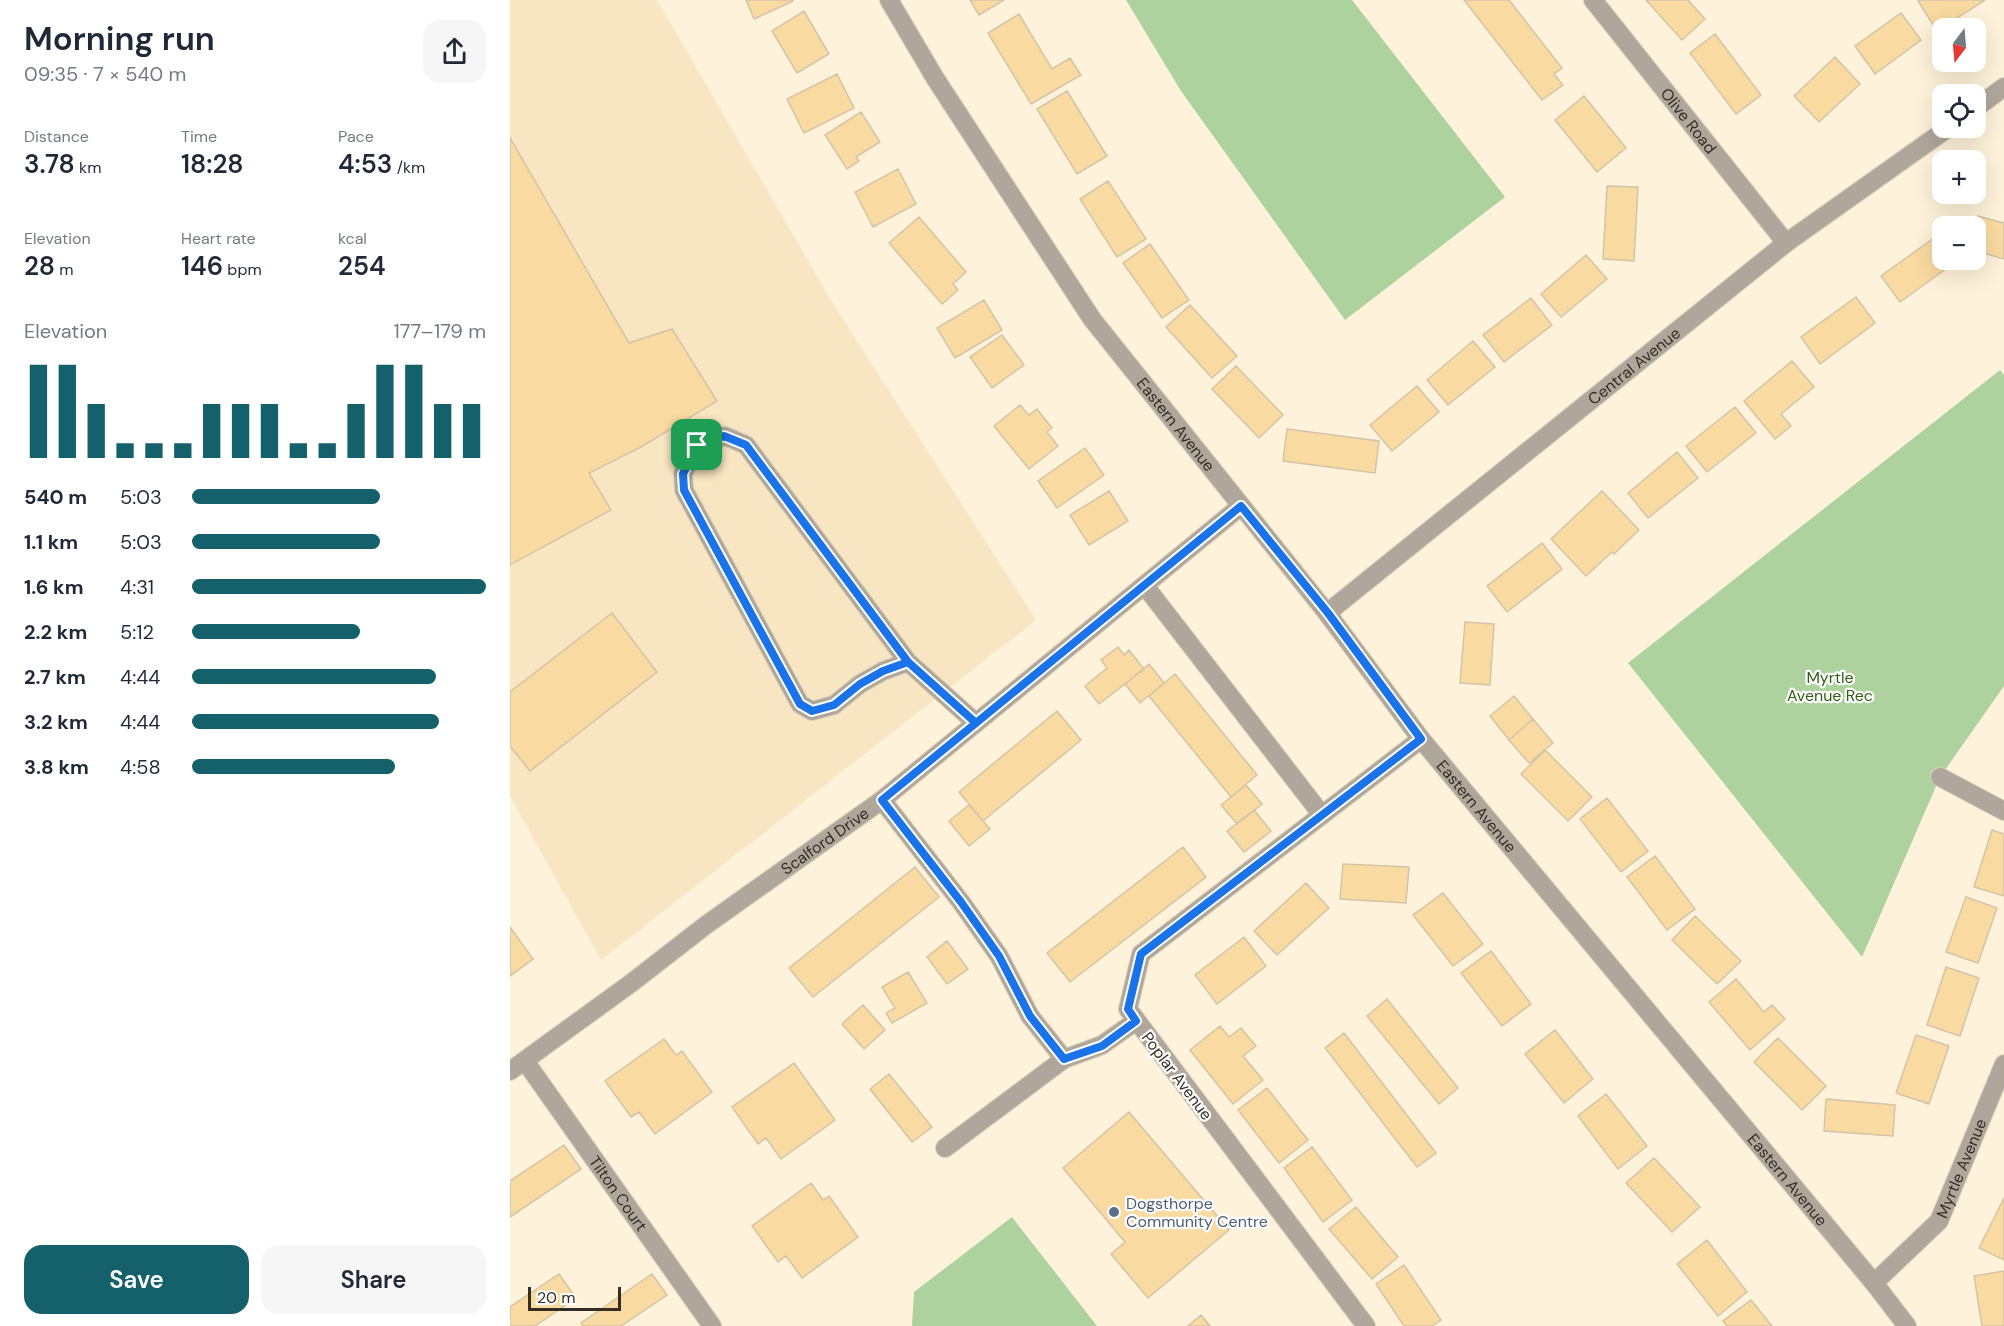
<!DOCTYPE html>
<meta charset="utf-8">
<style>
body{margin:0;font-family:"DM Sans",sans-serif;background:#f6f6f7;color:#1f2937;height:100vh;display:flex;flex-direction:column;font-size:22px;white-space:nowrap}
*{box-sizing:border-box;margin:0}
p{font-size:20px;color:#747a83}
.icon{flex:none;width:33px;height:33px;fill:none;stroke:currentColor;stroke-width:2;stroke-linecap:round;stroke-linejoin:round}
.map{position:relative;flex:1;overflow:hidden}
.side{display:flex;flex-direction:column;background:#fff;width:510px}
.side>*{flex:none}
.needle{width:39px;rotate:196deg}
.tools{position:absolute;left:1422px;top:18px;display:grid;gap:12px}
.tools a{display:grid;place-items:center;width:54px;height:54px;border-radius:12px;background:#fff;box-shadow:0 6px 24px #0002;font-size:30px}
.scale{position:absolute;left:18px;bottom:15px;width:93px;box-sizing:border-box;padding-left:6px;border:3px solid #332d22;border-top:0;font-size:16px;line-height:21px;white-space:nowrap;color:#332d22;-webkit-text-stroke:4px #fff;paint-order:stroke}
.pin{position:absolute;display:grid;place-items:center;width:51px;height:51px;color:#fff;margin:-26px;border-radius:12px;box-shadow:0 3px 9px #0006}
.round{display:grid;place-items:center;flex:none;width:63px;height:63px;border-radius:18px;background:#f6f6f7}
.head{display:flex;align-items:center;justify-content:space-between;height:102px;padding:0 24px}
h1{font-size:33px;font-weight:600;line-height:45px}
.stats{display:grid;grid-template-columns:repeat(3,1fr);gap:9px;height:102px;padding:6px 24px}
.stats div{display:grid;align-content:center}
.stats b{font-size:26px;font-weight:600}
.stats small{font-size:16px;font-weight:400}
.stats p{font-size:16px}
.chart{height:168px;padding:12px 24px}
.chart p{display:flex;justify-content:space-between}
.chart svg{width:100%;height:108px;margin-top:6px;stroke:#14616c;stroke-width:6}
.action{display:flex;gap:12px;margin-top:auto;padding:12px 24px}
.action a{flex:1;height:69px;border-radius:18px;background:#14616c;color:#fff;font-size:24px;font-weight:600;line-height:69px;text-align:center}
.action a+a{background:#f6f6f7;color:#1f2937}
ul{padding:0 24px;list-style:none;font-size:20px}
li{display:grid;grid-template-columns:96px 72px 1fr;align-items:center;height:45px}
li i{height:15px;border-radius:8px;background:#14616c}
main{display:flex;flex:1;min-height:0}
.map>svg:first-child{display:block}
</style>
<main>
<section class="side">
<div class="head"><div><h1>Morning run</h1><p>09:35 · 7 × 540 m</p></div><a class="round"><svg class="icon" aria-label="share" viewBox="0 0 24 24"><path d="M12 15V3M7 8l5-5 5 5M5 13v7h14v-7"/></svg></a></div>
<div class="stats">
<div><p>Distance</p><b>3.78<small> km</small></b></div>
<div><p>Time</p><b>18:28</b></div>
<div><p>Pace</p><b>4:53<small> /km</small></b></div>
</div>
<div class="stats">
<div><p>Elevation</p><b>28<small> m</small></b></div>
<div><p>Heart rate</p><b>146<small> bpm</small></b></div>
<div><p>kcal</p><b>254</b></div>
</div>
<div class="chart"><p><span>Elevation</span>177–179 m</p>
<svg viewBox="0 0 160 44" preserveAspectRatio="none"><path d="M5 44V6M15 44V6M25 44V22M35 44V38M45 44V38M55 44V38M65 44V22M75 44V22M85 44V22M95 44V38M105 44V38M115 44V22M125 44V6M135 44V6M145 44V22M155 44V22"/></svg>
</div>
<ul>
<li><b>540 m</b>5:03<i style="width:64%"></i></li>
<li><b>1.1 km</b>5:03<i style="width:64%"></i></li>
<li><b>1.6 km</b>4:31<i style="width:100%"></i></li>
<li><b>2.2 km</b>5:12<i style="width:57%"></i></li>
<li><b>2.7 km</b>4:44<i style="width:83%"></i></li>
<li><b>3.2 km</b>4:44<i style="width:84%"></i></li>
<li><b>3.8 km</b>4:58<i style="width:69%"></i></li>
</ul>
<div class="action"><a>Save</a><a>Share</a></div>
</section>
<div class="map">
<svg width="1494" height="1326" viewBox="0 0 1494 1326">
<rect width="100%" height="100%" fill="#fef2da"/>
<path fill="#f8e5c1" d="M 0,0 L 147,0 L 322,302 L 526,620 L 91,960 L 0,796 Z"/>
<path fill="#aed29d" d="M 616,0 L 842,0 L 995,197 L 835,320 L 671,91 Z
M 1490,370 L 1494,375 L 1494,686 L 1430,777 L 1352,957 L 1118,663 Z
M 502,1217 L 587,1326 L 402,1326 L 404,1292 Z"/>
<path fill="#f9daa0" stroke="#d3c4a8" stroke-width="1.5" d="M 236,0 L 282,0 L 283,1 L 244,19 Z
M 460,0 L 494,0 L 469,15 Z
M 954,0 L 999,0 L 1052,68 L 1044,74 L 1053,85 L 1032,100 Z
M 1136,0 L 1178,0 L 1195,19 L 1172,40 Z
M 1410,0 L 1475,0 L 1427,31 L 1408,1 Z
M 294,11 L 319,54 L 287,73 L 262,31 Z
M 1391,13 L 1411,40 L 1365,74 L 1345,46 Z
M 509,14 L 542,69 L 560,58 L 571,75 L 521,104 L 478,33 Z
M 1205,34 L 1251,95 L 1226,114 L 1180,53 Z
M 1325,57 L 1350,84 L 1309,122 L 1284,96 Z
M 327,74 L 344,108 L 294,133 L 277,99 Z
M 557,91 L 597,156 L 567,174 L 527,109 Z
M 1074,96 L 1116,148 L 1087,172 L 1045,120 Z
M 351,112 L 370,142 L 346,157 L 349,161 L 337,169 L 315,135 Z
M 0,138 L 119,343 L 162,329 L 207,401 L 131,447 L 79,473 L 101,510 L 0,565 Z
M 388,169 L 406,204 L 363,227 L 345,192 Z
M 598,181 L 636,239 L 607,257 L 570,199 Z
M 1097,186 L 1128,187 L 1124,261 L 1093,259 Z
M 1468,216 L 1494,223 L 1494,259 L 1466,251 L 1465,226 Z
M 409,217 L 456,272 L 443,284 L 448,290 L 432,304 L 379,243 Z
M 1428,235 L 1432,241 L 1432,260 L 1446,260 L 1447,261 L 1390,302 L 1371,276 Z
M 640,244 L 679,300 L 652,318 L 613,263 Z
M 1076,255 L 1097,279 L 1051,317 L 1031,294 Z
M 1346,297 L 1365,323 L 1310,364 L 1291,337 Z
M 1021,298 L 1042,325 L 994,362 L 973,335 Z
M 474,300 L 492,330 L 445,358 L 427,328 Z
M 680,305 L 727,356 L 702,378 L 656,327 Z
M 492,335 L 514,365 L 482,388 L 460,357 Z
M 963,341 L 985,367 L 938,405 L 917,380 Z
M 1282,361 L 1304,387 L 1271,414 L 1281,426 L 1265,439 L 1234,401 Z
M 726,366 L 773,415 L 749,438 L 702,389 Z
M 907,386 L 929,412 L 882,451 L 860,425 Z
M 510,405 L 519,415 L 527,409 L 542,428 L 537,432 L 548,446 L 519,469 L 484,426 Z
M 1225,407 L 1246,433 L 1197,472 L 1176,446 Z
M 777,429 L 869,441 L 865,473 L 773,461 Z
M 575,448 L 594,475 L 547,508 L 528,481 Z
M 1167,452 L 1188,478 L 1138,518 L 1118,493 Z
M 599,491 L 618,521 L 579,545 L 560,515 Z
M 1092,491 L 1129,530 L 1104,554 L 1102,552 L 1076,576 L 1041,539 Z
M 1032,543 L 1052,569 L 997,612 L 977,586 Z
M 102,613 L 147,672 L 20,771 L 0,746 L 0,692 Z
M 955,622 L 984,624 L 980,685 L 950,683 Z
M 608,647 L 614,655 L 619,650 L 634,669 L 589,704 L 575,686 L 597,668 L 591,660 Z
M 639,664 L 654,683 L 630,703 L 615,684 Z
M 665,674 L 747,775 L 721,797 L 639,696 Z
M 1004,696 L 1023,719 L 999,740 L 980,716 Z
M 547,711 L 571,740 L 473,821 L 449,792 Z
M 1023,719 L 1043,743 L 1019,763 L 999,740 Z
M 1035,750 L 1082,797 L 1058,821 L 1011,774 Z
M 736,785 L 752,804 L 727,824 L 711,805 Z
M 1097,798 L 1138,851 L 1111,872 L 1070,819 Z
M 459,805 L 480,829 L 459,846 L 439,821 Z
M 744,810 L 761,831 L 734,852 L 717,831 Z
M 1482,830 L 1494,834 L 1494,896 L 1464,887 Z
M 673,847 L 696,877 L 560,982 L 537,953 Z
M 1145,856 L 1185,909 L 1157,930 L 1117,877 Z
M 833,864 L 899,867 L 896,903 L 830,899 Z
M 405,867 L 429,897 L 303,997 L 279,968 Z
M 796,883 L 819,908 L 767,955 L 744,931 Z
M 933,893 L 973,944 L 943,966 L 903,915 Z
M 1456,897 L 1487,908 L 1468,963 L 1436,952 Z
M 1185,916 L 1231,961 L 1207,984 L 1162,940 Z
M 0,927 L 23,959 L 0,976 Z
M 734,937 L 756,966 L 707,1004 L 685,975 Z
M 437,941 L 458,969 L 437,984 L 417,957 Z
M 981,951 L 1021,1004 L 992,1026 L 951,973 Z
M 1436,967 L 1469,978 L 1450,1036 L 1417,1025 Z
M 398,972 L 417,1003 L 382,1023 L 376,1013 L 385,1008 L 372,987 Z
M 1226,979 L 1254,1012 L 1262,1005 L 1275,1019 L 1240,1050 L 1199,1002 Z
M 877,999 L 948,1088 L 929,1104 L 857,1016 Z
M 353,1005 L 375,1030 L 354,1049 L 332,1024 Z
M 710,1026 L 719,1037 L 731,1028 L 746,1046 L 733,1056 L 753,1080 L 723,1104 L 680,1050 Z
M 1045,1030 L 1083,1079 L 1054,1103 L 1015,1054 Z
M 834,1033 L 926,1153 L 907,1167 L 815,1048 Z
M 1406,1035 L 1439,1046 L 1419,1104 L 1386,1093 Z
M 1268,1038 L 1316,1086 L 1292,1110 L 1244,1062 Z
M 154,1039 L 166,1055 L 172,1051 L 202,1092 L 145,1134 L 129,1112 L 121,1117 L 95,1081 Z
M 284,1063 L 325,1120 L 271,1159 L 256,1138 L 248,1144 L 222,1107 Z
M 379,1074 L 422,1127 L 402,1142 L 360,1089 Z
M 757,1088 L 798,1140 L 769,1163 L 728,1110 Z
M 1096,1094 L 1137,1146 L 1108,1169 L 1068,1116 Z
M 1316,1099 L 1385,1105 L 1383,1136 L 1314,1131 Z
M 619,1112 L 719,1230 L 638,1298 L 601,1254 L 615,1242 L 553,1168 Z
M 54,1145 L 71,1169 L 0,1217 L 0,1181 Z
M 802,1147 L 842,1200 L 813,1222 L 774,1168 Z
M 1144,1158 L 1190,1207 L 1162,1232 L 1116,1183 Z
M 301,1183 L 313,1200 L 319,1196 L 348,1237 L 292,1278 L 276,1256 L 268,1262 L 242,1226 Z
M 1494,1198 L 1494,1260 L 1469,1248 Z
M 846,1207 L 888,1257 L 862,1279 L 819,1229 Z
M 1197,1240 L 1237,1292 L 1208,1316 L 1167,1264 Z
M 894,1265 L 931,1320 L 922,1326 L 894,1326 L 866,1284 Z
M 1494,1271 L 1494,1326 L 1472,1326 L 1464,1276 Z
M 49,1274 L 66,1298 L 25,1326 L 0,1326 L 0,1307 Z
M 142,1274 L 157,1295 L 111,1326 L 73,1326 L 71,1323 Z
M 1241,1300 L 1262,1326 L 1217,1326 L 1213,1321 Z
M 691,1315 L 700,1326 L 678,1326 Z"/>
<g fill="none" stroke-linecap="round" stroke-linejoin="round">
<g stroke="#d9cfb9" stroke-width="20">
<g id="minor">
<path id="s1" d="M 379,0 L 425,78 L 582,319 L 817,613 L 911,739 L 1364,1283 L 1397,1326"/>
<path id="s2" d="M 1083,0 L 1276,243"/>
<path d="M 1466,108 L 1494,87"/>
<path d="M 635,586 L 812,815"/>
<path id="s3" d="M 817,613 L 1276,243 L 1438,128"/>
<path d="M 398,662 L 373,671 L 350,684 L 324,705 L 302,711 L 290,704 L 174,490 L 173,474 L 187,445 L 215,436 L 236,445 L 398,662 L 466,723"/>
<path d="M 1430,777 L 1494,811"/>
<path d="M 372,800 L 451,902 L 489,956 L 520,1016 L 554,1059 L 435,1148"/>
<path d="M 554,1059 L 592,1045 L 626,1021"/>
<path id="s4" d="M 15,1061 L 202,1326"/>
<path id="s5" d="M 0,1071 L 120,984 L 196,925 L 372,800 L 731,506"/>
<path id="s6" d="M 1364,1283 L 1429,1221 L 1494,1064"/>
<path d="M 856,1326 L 618,1009 L 631,954 L 911,739"/>
</g>
</g>
<use href="#minor" stroke="#afa79b" stroke-width="18"/>
</g>
<g fill="none" stroke-linecap="round" stroke-linejoin="round">
<g stroke="#fff" stroke-width="12">
<path id="route" d="M 187,445 L 214,436 L 236,445 L 398,662 L 466,723 L 372,800 L 451,902 L 489,956 L 520,1016 L 554,1059 L 592,1046 L 626,1021 L 618,1009 L 631,954 L 911,739 L 818,613 L 731,506 L 466,723 L 398,662 L 373,671 L 350,684 L 324,705 L 302,711 L 290,704 L 174,490 L 173,474 L 187,445"/>
</g>
<use href="#route" stroke="#1a73e8" stroke-width="8"/>
</g>
<circle fill="#5c6f8a" stroke="#fff" stroke-width="2" cx="604" cy="1212" r="6"/>
<g text-anchor="middle" dominant-baseline="central" stroke-width="4.5" stroke-linejoin="round" paint-order="stroke">
<g font-size="16" fill="#332d22" stroke="#fff">
<text stroke="none"><textPath href="#s2" startOffset="154">Olive Road</textPath></text>
<text stroke="none"><textPath href="#s3" startOffset="394">Central Avenue</textPath></text>
<text stroke="none"><textPath href="#s1" startOffset="513">Eastern Avenue</textPath></text>
<text stroke="none"><textPath href="#s1" startOffset="999">Eastern Avenue</textPath></text>
<text stroke="none"><textPath href="#s5" startOffset="390">Scalford Drive</textPath></text>
<text transform="translate(667 1076) rotate(53)">Poplar Avenue</text>
<text stroke="none"><textPath href="#s6" startOffset="147">Myrtle Avenue</textPath></text>
<text stroke="none"><textPath href="#s1" startOffset="1485">Eastern Avenue</textPath></text>
<text stroke="none"><textPath href="#s4" startOffset="162">Tilton Court</textPath></text>
</g>
<g font-size="16" fill="#305c14" stroke="#fff">
<text x="1320" y="677">Myrtle<tspan x="1320" dy="18">Avenue Rec</tspan></text>
</g>
<g font-size="16" fill="#4e5e75" stroke="#fff" text-anchor="start">
<text x="616" y="1203">Dogsthorpe<tspan x="616" dy="18">Community Centre</tspan></text>
</g>
</g>
</svg>
<div class="tools">
<a><svg class="needle" viewBox="-14 -14 28 28"><path d="M0-13l5 13h-10z" fill="#e53935"/><path d="M0 13l5-13h-10z" fill="#747a83"/></svg></a>
<a><svg class="icon" aria-label="locate" viewBox="0 0 24 24"><circle cx="12" cy="12" r="6"/><path d="M12 2v4M12 18v4M2 12h4M18 12h4"/></svg></a>
<a>+</a>
<a>−</a>
</div>
<div class="scale">20 m</div>
<div class="pin" style="left:187px;top:445px;background:#1e9e55"><svg class="icon" aria-label="arrive" viewBox="0 0 24 24"><path d="M6 21V4h12l-3 4 3 4H6"/></svg></div>
</div>
</main>
